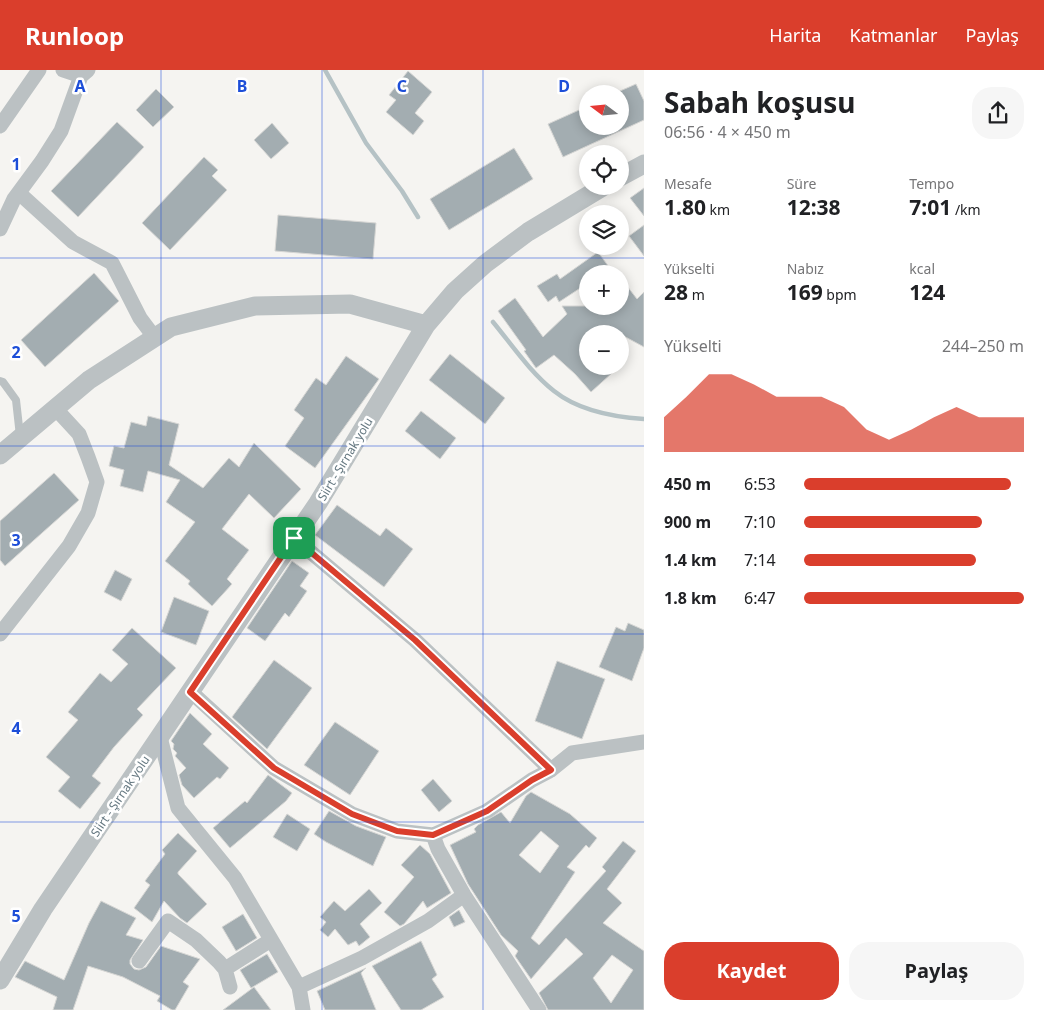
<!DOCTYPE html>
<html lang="tr">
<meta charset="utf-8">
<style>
body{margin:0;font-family:"Noto Sans",sans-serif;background:#f6f6f6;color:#202124;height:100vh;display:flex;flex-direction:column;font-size:19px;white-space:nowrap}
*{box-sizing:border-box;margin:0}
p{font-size:16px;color:#757577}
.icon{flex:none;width:28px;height:28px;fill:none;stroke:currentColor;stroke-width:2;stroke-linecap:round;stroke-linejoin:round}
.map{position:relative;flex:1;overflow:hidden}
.panel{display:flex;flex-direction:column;background:#fff;width:400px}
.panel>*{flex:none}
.needle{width:32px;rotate:286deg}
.fabs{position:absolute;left:579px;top:15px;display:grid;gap:10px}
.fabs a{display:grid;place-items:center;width:50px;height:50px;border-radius:50%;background:#fff;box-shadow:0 2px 12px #0003;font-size:25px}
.pin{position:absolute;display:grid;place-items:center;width:42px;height:42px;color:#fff;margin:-21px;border-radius:10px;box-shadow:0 2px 8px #0006}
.round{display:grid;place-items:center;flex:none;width:52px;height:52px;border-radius:20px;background:#f6f6f6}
.overview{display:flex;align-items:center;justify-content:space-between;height:85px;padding:0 20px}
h1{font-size:28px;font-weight:700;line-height:38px}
.figures{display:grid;grid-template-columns:repeat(3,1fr);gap:8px;height:85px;padding:5px 20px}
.figures div{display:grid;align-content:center}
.figures b{font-size:21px;font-weight:700}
.figures small{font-size:14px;font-weight:400}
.figures p{font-size:14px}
.chart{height:140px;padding:10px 20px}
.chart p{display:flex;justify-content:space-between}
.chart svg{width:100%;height:90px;margin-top:5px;fill:#da3e2c;opacity:.7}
.cta{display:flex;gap:10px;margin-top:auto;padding:10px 20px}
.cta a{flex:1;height:58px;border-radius:20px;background:#da3e2c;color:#fff;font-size:20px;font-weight:700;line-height:58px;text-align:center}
.cta a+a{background:#f6f6f6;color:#202124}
ul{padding:0 20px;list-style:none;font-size:16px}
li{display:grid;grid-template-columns:80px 60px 1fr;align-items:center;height:38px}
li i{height:12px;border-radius:6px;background:#da3e2c}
header{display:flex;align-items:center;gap:30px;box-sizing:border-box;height:70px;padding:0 25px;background:#da3e2c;color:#fff}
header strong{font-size:24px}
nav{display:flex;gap:28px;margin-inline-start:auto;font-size:18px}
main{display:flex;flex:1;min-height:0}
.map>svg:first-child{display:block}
</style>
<header>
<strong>Runloop</strong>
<nav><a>Harita</a><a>Katmanlar</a><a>Paylaş</a></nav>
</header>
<main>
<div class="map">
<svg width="644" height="940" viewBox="0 0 644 940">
<rect width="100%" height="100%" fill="#f5f4f1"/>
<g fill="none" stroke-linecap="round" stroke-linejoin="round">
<path stroke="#b5c2c5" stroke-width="4.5" d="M 325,0 L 366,73 L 402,121 L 418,147
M 493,252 C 512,275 530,302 554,321 C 579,341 613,347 644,349"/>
</g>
<path fill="#a3adb1" stroke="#d6d6d4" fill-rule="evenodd" d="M 408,1 L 432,22 L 415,43 L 424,51 L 413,65 L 386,42 L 396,30 L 389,25 Z
M 636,14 L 644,31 L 644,50 L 563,87 L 548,54 L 588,36 L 588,56 L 620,56 L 620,21 Z
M 156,19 L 174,37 L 153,57 L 136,40 Z
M 117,52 L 144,77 L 78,147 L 51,121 Z
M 272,53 L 289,73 L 271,89 L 254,70 Z
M 514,78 L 533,109 L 449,160 L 430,129 Z
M 204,87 L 218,100 L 212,106 L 227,120 L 170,180 L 142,153 Z
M 644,118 L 644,146 L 630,128 Z
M 278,145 L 376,153 L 373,189 L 275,181 Z
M 644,155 L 644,186 L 629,166 Z
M 598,182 L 614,204 L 588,204 L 588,213 L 559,232 L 556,226 L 548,232 L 537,216 L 557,204 L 560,209 Z
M 94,203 L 119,231 L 45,297 L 21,270 Z
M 620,207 L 637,229 L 644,222 L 644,277 L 620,264 L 588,264 L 588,296 L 606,296 L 612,303 L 591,322 L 575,304 L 554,285 L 536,298 L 524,281 L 526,280 L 498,241 L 515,228 L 543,267 L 567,244 L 562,236 L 620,236 Z
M 450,284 L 505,328 L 485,354 L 429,310 Z
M 346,286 L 379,309 L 315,398 L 285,376 L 304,348 L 294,340 L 316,308 L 326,315 Z
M 421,341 L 456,368 L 440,389 L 405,361 Z
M 148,346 L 179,354 L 169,395 L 203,418 L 229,388 L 239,397 L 254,373 L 301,419 L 274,448 L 249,424 L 222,459 L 249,480 L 227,509 L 232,514 L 212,536 L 188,514 L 190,511 L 165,491 L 195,452 L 166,432 L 180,410 L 148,401 L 143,422 L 120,416 L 124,400 L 109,396 L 114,376 L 124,378 L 131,352 L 146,356 Z
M 54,403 L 79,430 L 5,496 L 0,490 L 0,451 Z
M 337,435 L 380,466 L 386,458 L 413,479 L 384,517 L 315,465 Z
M 292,491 L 309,503 L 300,516 L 307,521 L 289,547 L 285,543 L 265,571 L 247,558 Z
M 115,500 L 132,509 L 121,531 L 104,522 Z
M 174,527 L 209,541 L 196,575 L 161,562 Z
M 628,553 L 644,560 L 644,578 L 632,611 L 599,597 L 616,557 L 625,561 Z
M 132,558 L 176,598 L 137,639 L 143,645 L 114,677 L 92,706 L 101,713 L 80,739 L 58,721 L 70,707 L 46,687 L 78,650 L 68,642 L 100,603 L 111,612 L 128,594 L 112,580 Z
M 274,590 L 312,618 L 267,679 L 232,647 Z
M 557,591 L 605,609 L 582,669 L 535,651 Z
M 190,643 L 212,664 L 203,674 L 229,698 L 220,709 L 217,707 L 194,728 L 182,715 L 179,705 L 186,698 L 175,686 L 177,683 L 173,679 L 174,674 L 171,671 Z
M 335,652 L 379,681 L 350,725 L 304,695 Z
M 268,705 L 292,723 L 286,731 L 230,778 L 213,758 L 245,731 L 247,733 Z
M 433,709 L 452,731 L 439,742 L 421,720 Z
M 531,722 L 570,744 L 597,768 L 589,778 L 586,775 L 567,797 L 575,802 L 531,868 L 539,875 L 606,801 L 602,797 L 623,771 L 636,781 L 607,819 L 622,833 L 603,853 L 644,881 L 644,940 L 548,940 L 539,923 L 583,884 L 566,868 L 531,909 L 515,886 L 518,881 L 501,865 L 468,814 L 450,775 L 476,762 L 474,759 L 478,755 L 501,742 L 510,753 L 526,726 ZM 541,761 L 559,776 L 540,803 L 519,785 ZM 612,885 L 633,900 L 611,933 L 593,908 Z
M 329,741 L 356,756 L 386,767 L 373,796 L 326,772 L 314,764 Z
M 287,744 L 310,759 L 297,781 L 273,767 Z
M 178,763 L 197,781 L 178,802 L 178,804 L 207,834 L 187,853 L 180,848 L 164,831 L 152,852 L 134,838 L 150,815 L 145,811 L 165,784 L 162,780 Z
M 420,775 L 430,784 L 451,823 L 427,838 L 423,831 L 404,854 L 400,856 L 384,842 L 414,807 L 401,795 Z
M 369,819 L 382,833 L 360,854 L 370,867 L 359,876 L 356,871 L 348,875 L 335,859 L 328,867 L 320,860 L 326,852 L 320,847 L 334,831 L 345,841 Z
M 101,831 L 136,848 L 126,865 L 143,870 L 130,890 L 130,894 L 134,899 L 139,900 L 146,897 L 161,876 L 200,889 L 183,912 L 189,916 L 175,940 L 172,940 L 157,931 L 160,926 L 123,907 L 88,896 L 73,940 L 53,940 L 57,927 L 15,907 L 25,891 L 64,910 L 89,853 Z
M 459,840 L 465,852 L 454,857 L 449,847 Z
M 243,844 L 257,868 L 236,881 L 222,857 Z
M 421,871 L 437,905 L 432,909 L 444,927 L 421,940 L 401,940 L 372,896 Z
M 267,884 L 278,902 L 251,918 L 240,900 Z
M 366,898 L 361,903 L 376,940 L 325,940 L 317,921 Z
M 254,917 L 271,940 L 223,940 Z"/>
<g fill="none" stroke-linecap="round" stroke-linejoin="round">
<path stroke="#bbc1c3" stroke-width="8" d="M 0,311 L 3,312 L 16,330 L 20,366"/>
<path stroke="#bbc1c3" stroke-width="15" d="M 63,0 L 81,6
M 0,56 L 39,0
M 19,123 L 73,172 L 112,193 L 140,248 L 155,268
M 0,159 L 14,129 L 42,91 L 61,61 L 81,6 L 88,0
M 294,468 L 415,570 L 551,700
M 0,564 L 69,476 L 88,443 L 97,412 L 88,387 L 79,364 L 55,338
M 191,622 L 274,698 L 352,744 L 397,761 L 433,765
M 160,667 L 178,738 L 235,808 L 299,917 L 303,940
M 139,891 L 168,851 L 196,870 L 219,892 L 225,899 L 230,917
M 225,899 L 271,870
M 299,917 L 362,888 L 428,851 L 464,825
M 539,940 L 464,825 L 438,779 L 433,765 L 487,741 L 532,710 L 551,700 L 572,683 L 644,672"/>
<path stroke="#bbc1c3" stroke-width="19" d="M 620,107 L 644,94
M 0,385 L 89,310 L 171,257 L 255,236 L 350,234 L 426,255
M 0,910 L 43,839 L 318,433 L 426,255 L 455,221 L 485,194 L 528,162 L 604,116"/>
</g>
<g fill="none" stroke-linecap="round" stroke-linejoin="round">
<g stroke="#fff" stroke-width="10">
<path id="route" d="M 294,468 L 415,570 L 551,700 L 532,710 L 487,741 L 433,765 L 397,761 L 352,744 L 274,698 L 190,622 Z"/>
</g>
<use href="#route" stroke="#da3e2c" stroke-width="6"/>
</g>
<path fill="none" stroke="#1d4ed8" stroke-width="1" stroke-opacity="0.55" d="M 161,0 L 161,940M 322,0 L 322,940M 483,0 L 483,940M 0,188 L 644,188M 0,376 L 644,376M 0,564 L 644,564M 0,752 L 644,752"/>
<g text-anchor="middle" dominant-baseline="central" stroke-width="5" stroke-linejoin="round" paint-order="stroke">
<g font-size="12" fill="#657881" stroke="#fff">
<text transform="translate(345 389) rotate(-59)">Siirt - Şırnak yolu</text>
<text transform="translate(120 726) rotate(-56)">Siirt - Şırnak yolu</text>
</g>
</g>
<g font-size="16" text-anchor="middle" font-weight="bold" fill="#1d4ed8" stroke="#fff" stroke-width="5" stroke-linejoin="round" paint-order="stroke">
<text x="80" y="22">A</text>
<text x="242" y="22">B</text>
<text x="402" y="22">C</text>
<text x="564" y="22">D</text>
<text x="16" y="100">1</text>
<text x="16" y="288">2</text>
<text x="16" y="476">3</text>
<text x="16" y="664">4</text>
<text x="16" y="852">5</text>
</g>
</svg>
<div class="fabs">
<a><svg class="needle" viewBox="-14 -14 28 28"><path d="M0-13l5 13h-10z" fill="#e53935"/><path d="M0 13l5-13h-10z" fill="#757577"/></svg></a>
<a><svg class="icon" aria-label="locate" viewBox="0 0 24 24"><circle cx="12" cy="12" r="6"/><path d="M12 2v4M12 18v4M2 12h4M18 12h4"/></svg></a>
<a><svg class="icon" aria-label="layers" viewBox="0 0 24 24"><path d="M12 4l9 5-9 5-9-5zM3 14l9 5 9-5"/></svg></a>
<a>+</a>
<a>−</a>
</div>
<div class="pin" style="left:294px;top:468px;background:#1e9e55"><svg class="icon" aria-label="arrive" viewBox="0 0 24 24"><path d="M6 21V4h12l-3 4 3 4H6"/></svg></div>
</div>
<section class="panel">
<div class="overview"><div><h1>Sabah koşusu</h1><p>06:56 · 4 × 450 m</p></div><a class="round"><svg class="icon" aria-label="share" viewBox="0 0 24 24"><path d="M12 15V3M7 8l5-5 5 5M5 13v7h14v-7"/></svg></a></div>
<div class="figures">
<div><p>Mesafe</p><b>1.80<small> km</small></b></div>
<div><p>Süre</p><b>12:38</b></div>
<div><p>Tempo</p><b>7:01<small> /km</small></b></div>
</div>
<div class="figures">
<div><p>Yükselti</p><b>28<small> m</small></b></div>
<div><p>Nabız</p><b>169<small> bpm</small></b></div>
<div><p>kcal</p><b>124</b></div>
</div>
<div class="chart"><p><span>Yükselti</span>244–250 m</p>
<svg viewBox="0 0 160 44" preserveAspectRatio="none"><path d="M0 44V27L10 17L20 6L30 6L40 11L50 17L60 17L70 17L80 22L90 33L100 38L110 33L120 27L130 22L140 27L150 27L160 27V44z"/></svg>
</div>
<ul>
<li><b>450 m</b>6:53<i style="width:94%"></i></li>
<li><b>900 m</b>7:10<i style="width:81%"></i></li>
<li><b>1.4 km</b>7:14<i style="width:78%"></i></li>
<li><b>1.8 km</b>6:47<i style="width:100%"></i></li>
</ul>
<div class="cta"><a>Kaydet</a><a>Paylaş</a></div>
</section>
</main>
